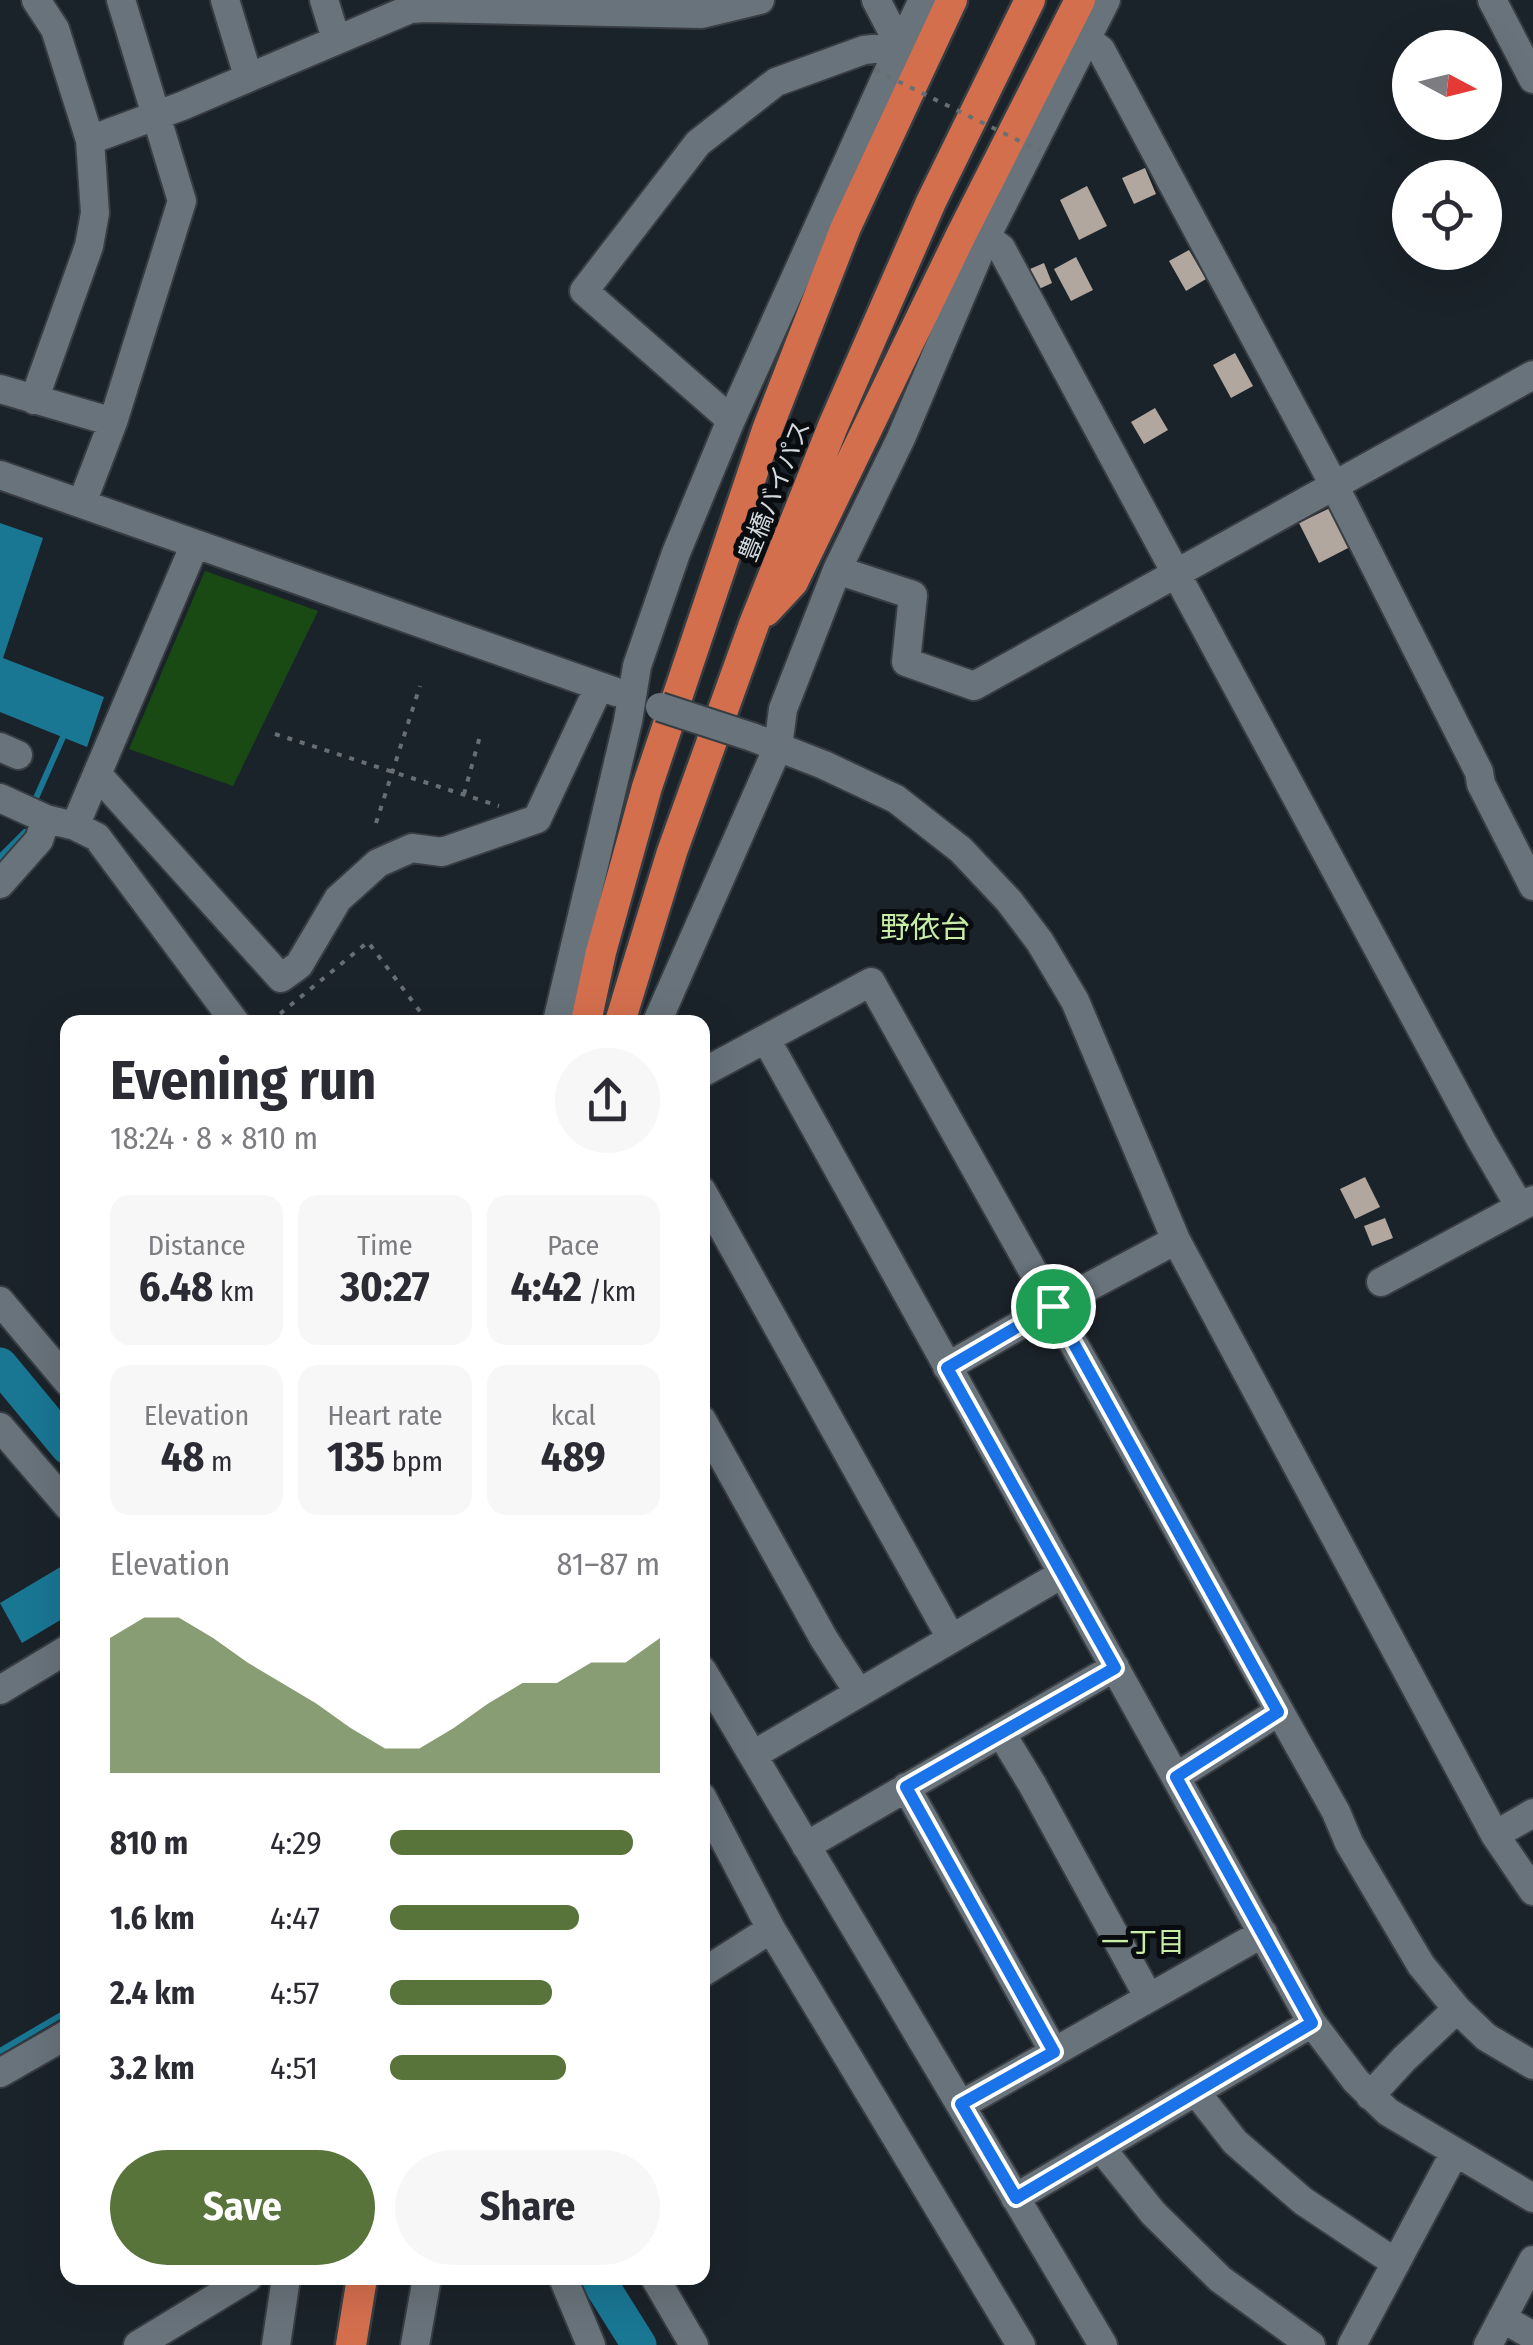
<!DOCTYPE html>
<meta charset="utf-8">
<style>
body{margin:0;font-family:"Fira Sans Condensed","Noto Sans JP",sans-serif;background:#f7f7f7;color:#2b2b33;height:100vh;display:flex;flex-direction:column;font-size:38px;white-space:nowrap}
*{box-sizing:border-box;margin:0}
p{font-size:32px;color:#7c7c81}
.icon{flex:none;width:55px;height:55px;fill:none;stroke:currentColor;stroke-width:2;stroke-linecap:round;stroke-linejoin:round}
.map{position:relative;flex:1;overflow:hidden}
.sheet{position:absolute;left:60px;top:1015px;width:650px;height:1270px;display:flex;flex-direction:column;background:#fff;border-radius:20px;box-shadow:0 10px 40px #0002}
.sheet>*{flex:none}
.needle{width:65px;rotate:97deg}
.tools{position:absolute;left:1392px;top:30px;display:grid;gap:20px}
.tools a{display:grid;place-items:center;width:110px;height:110px;border-radius:50%;background:#fff;box-shadow:0 10px 40px #0002;font-size:50px}
.pin{position:absolute;display:grid;place-items:center;width:85px;height:85px;color:#fff;margin:-42px;border:5px solid #fff;border-radius:50%;box-shadow:0 2px 10px #0007}
.round{display:grid;place-items:center;flex:none;width:105px;height:105px;border-radius:52px;background:#f7f7f7}
.head{display:flex;align-items:center;justify-content:space-between;height:170px;padding:0 50px}
h1{font-size:55px;font-weight:700;line-height:75px}
.metrics{display:grid;grid-template-columns:repeat(3,1fr);gap:15px;height:170px;padding:10px 50px}
.metrics div{display:grid;align-content:center;border-radius:20px;background:#f7f7f7;text-align:center}
.metrics b{font-size:42px;font-weight:700}
.metrics small{font-size:28px;font-weight:400}
.metrics p{font-size:28px}
.chart{height:280px;padding:20px 50px}
.chart p{display:flex;justify-content:space-between}
.chart svg{width:100%;height:180px;margin-top:10px;fill:#58743a;opacity:.7}
.button{display:flex;gap:20px;margin-top:auto;padding:20px 50px}
.button a{flex:1;height:115px;border-radius:60px;background:#58743a;color:#fff;font-size:40px;font-weight:700;line-height:115px;text-align:center}
.button a+a{background:#f7f7f7;color:#2b2b33}
ul{padding:0 50px;list-style:none;font-size:32px}
li{display:grid;grid-template-columns:160px 120px 1fr;align-items:center;height:75px}
li i{height:25px;border-radius:12px;background:#58743a}
.map>svg:first-child{display:block}
</style>
<div class="map">
<svg width="1533" height="2345" viewBox="0 0 1533 2345">
<rect width="100%" height="100%" fill="#1b232a"/>
<path fill="#194a14" d="M 205,571 L 318,611 L 233,786 L 129,749 Z"/>
<path fill="#197794" d="M 0,523 L 43,538 L 3,658 L 104,697 L 87,747 L 0,712 Z
M 67,1563 L 67,1616 L 22,1643 L 0,1603 Z"/>
<g fill="none" stroke-linecap="round" stroke-linejoin="round">
<path stroke="#197794" stroke-width="6" d="M 36,798 L 63,737
M 0,857 L 25,832
M 0,2051 L 68,2011"/>
<path stroke="#197794" stroke-width="35" d="M 0,1365 L 68,1447
M 597,2278 L 639,2345"/>
</g>
<path fill="#b2a79f" d="M 1145,168 L 1156,194 L 1134,204 L 1122,178 Z
M 1087,186 L 1107,226 L 1079,240 L 1060,200 Z
M 1189,250 L 1206,279 L 1186,291 L 1169,261 Z
M 1076,257 L 1093,290 L 1071,301 L 1054,269 Z
M 1044,263 L 1052,283 L 1039,289 L 1030,269 Z
M 1235,353 L 1253,386 L 1231,398 L 1213,365 Z
M 1155,408 L 1168,430 L 1144,444 L 1131,422 Z
M 1330,508 L 1350,547 L 1319,563 L 1299,523 Z
M 1365,1177 L 1380,1207 L 1355,1219 L 1340,1189 Z
M 1385,1218 L 1393,1238 L 1372,1246 L 1364,1226 Z"/>
<g fill="none" stroke-linecap="round" stroke-linejoin="round">
<g stroke="#373d42" stroke-width="32">
<path id="minor" d="M 225,0 L 248,76
M 324,0 L 336,39
M 876,0 L 900,46
M 1492,0 L 1533,79
M 1085,38 L 1101,50 L 1334,485 L 1479,772 L 1481,784 L 1533,886
M 90,140 L 182,106 L 410,9 L 426,8 L 702,14 L 760,0
M 986,237 L 1001,248 L 1481,1140 L 1520,1207
M 0,389 L 113,422
M 34,400 L 89,246 L 95,213 L 90,140 L 55,29 L 36,0
M 731,420 L 584,291 L 698,143 L 776,82 L 864,50 L 900,46
M 0,475 L 616,692
M 82,503 L 113,422 L 182,201 L 121,0
M 837,570 L 913,595 L 906,662 L 974,686 L 1533,375
M 752,737 L 824,765 L 896,799 L 961,850 L 1009,901 L 1040,942 L 1075,1001 L 1176,1240 L 1495,1835 L 1533,1891
M 0,747 L 18,755
M 97,774 L 281,978 L 299,965 L 338,899 L 378,863 L 412,848 L 442,852 L 537,819 L 599,687
M 0,798 L 46,819 L 75,826 L 97,837 L 235,1022
M 75,826 L 195,544
M 0,884 L 39,840 L 46,819
M 557,1022 L 628,721 L 637,666 L 676,553 L 731,420 L 890,68 L 923,0
M 657,1022 L 778,747 L 783,709 L 837,570 L 901,438 L 986,237 L 1106,0
M 766,1039 L 1312,2023 L 1356,2081 L 1388,2112 L 1533,2198
M 702,1073 L 871,982 L 1336,1812 L 1349,1843 L 1421,1965 L 1457,2009 L 1486,2037 L 1533,2065
M 702,1191 L 951,1638
M 1381,1282 L 1533,1200
M 0,1301 L 68,1382
M 947,1367 L 1053,1306 L 1176,1240
M 702,1420 L 824,1639 L 859,1693
M 0,1427 L 68,1506
M 702,1670 L 1103,2345
M 0,1690 L 68,1649
M 1001,1733 L 1032,1784 L 1149,1998
M 753,1755 L 1062,1574
M 1176,1777 L 1278,1712
M 906,1787 L 1054,2052
M 702,1797 L 771,1929 L 1021,2345
M 1495,1835 L 1533,1813
M 806,1846 L 1115,1667
M 702,1973 L 771,1929
M 0,2073 L 68,2034
M 1196,2092 L 1235,2142 L 1303,2201 L 1396,2263
M 1370,2096 L 1404,2059 L 1457,2009
M 961,2105 L 1263,1933
M 1101,2148 L 1153,2213 L 1220,2279 L 1311,2345
M 1015,2198 L 1312,2023
M 563,2278 L 591,2345
M 655,2278 L 694,2345
M 1502,2318 L 1533,2336
M 138,2345 L 248,2278
M 276,2345 L 286,2278
M 415,2345 L 427,2278
M 1352,2345 L 1455,2152
M 1488,2345 L 1533,2260"/>
</g>
<g stroke="#373d42" stroke-width="35">
<path id="highway" d="M 766,611 L 793,582 L 960,237 L 1080,0
M 586,1022 L 601,952 L 647,787 L 767,430 L 846,227 L 952,0
M 620,1022 L 672,852 L 754,624 L 833,426 L 931,202 L 1030,0
M 351,2345 L 362,2278"/>
</g>
<path stroke="#676e74" stroke-width="4" stroke-dasharray="5 8" stroke-linecap="butt" d="M 275,734 L 499,806
M 464,794 L 480,736
M 376,823 L 420,686
M 270,1022 L 368,942 L 428,1022"/>
<use href="#minor" stroke="#69737b" stroke-width="28"/>
<use href="#highway" stroke="#d46f4e" stroke-width="30"/>
<g stroke="#373d42" stroke-width="32" stroke-linecap="butt">
<path id="minor-bridge" d="M 660,707 L 752,737"/>
</g>
<path stroke="#676e74" stroke-width="4" stroke-dasharray="5 8" stroke-linecap="butt" d="M 875,70 L 1040,151"/>
<use href="#minor-bridge" stroke="#69737b" stroke-width="28"/>
</g>
<g fill="none" stroke-linecap="round" stroke-linejoin="round">
<g stroke="#fff" stroke-width="20">
<path id="route" d="M 1053,1306 L 1278,1712 L 1176,1777 L 1312,2023 L 1016,2198 L 961,2104 L 1054,2052 L 906,1787 L 1115,1668 L 947,1368 Z"/>
</g>
<use href="#route" stroke="#1a73e8" stroke-width="12"/>
</g>
<g text-anchor="middle" dominant-baseline="central" stroke-width="10" stroke-linejoin="round" paint-order="stroke">
<g font-size="25" fill="#d2d8dc" stroke="#090c0f">
<text transform="translate(775 491) rotate(-68)">豊橋バイパス</text>
</g>
<g font-size="28" fill="#c8eda6" stroke="#090c0f">
<text x="1143" y="1942">一丁目</text>
</g>
<g font-size="30" fill="#c8eda6" stroke="#090c0f">
<text x="925" y="928">野依台</text>
</g>
</g>
</svg>
<div class="tools">
<a><svg class="needle" viewBox="-14 -14 28 28"><path d="M0-13l5 13h-10z" fill="#e53935"/><path d="M0 13l5-13h-10z" fill="#7c7c81"/></svg></a>
<a><svg class="icon" aria-label="locate" viewBox="0 0 24 24"><circle cx="12" cy="12" r="6"/><path d="M12 2v4M12 18v4M2 12h4M18 12h4"/></svg></a>
</div>
<div class="pin" style="left:1053px;top:1306px;background:#1e9e55"><svg class="icon" aria-label="arrive" viewBox="0 0 24 24"><path d="M6 21V4h12l-3 4 3 4H6"/></svg></div>
<section class="sheet">
<div class="head"><div><h1>Evening run</h1><p>18:24 · 8 × 810 m</p></div><a class="round"><svg class="icon" aria-label="share" viewBox="0 0 24 24"><path d="M12 15V3M7 8l5-5 5 5M5 13v7h14v-7"/></svg></a></div>
<div class="metrics">
<div><p>Distance</p><b>6.48<small> km</small></b></div>
<div><p>Time</p><b>30:27</b></div>
<div><p>Pace</p><b>4:42<small> /km</small></b></div>
</div>
<div class="metrics">
<div><p>Elevation</p><b>48<small> m</small></b></div>
<div><p>Heart rate</p><b>135<small> bpm</small></b></div>
<div><p>kcal</p><b>489</b></div>
</div>
<div class="chart"><p><span>Elevation</span>81–87 m</p>
<svg viewBox="0 0 160 44" preserveAspectRatio="none"><path d="M0 44V11L10 6L20 6L30 11L40 17L50 22L60 27L70 33L80 38L90 38L100 33L110 27L120 22L130 22L140 17L150 17L160 11V44z"/></svg>
</div>
<ul>
<li><b>810 m</b>4:29<i style="width:90%"></i></li>
<li><b>1.6 km</b>4:47<i style="width:70%"></i></li>
<li><b>2.4 km</b>4:57<i style="width:60%"></i></li>
<li><b>3.2 km</b>4:51<i style="width:65%"></i></li>
</ul>
<div class="button"><a>Save</a><a>Share</a></div>
</section>
</div>
